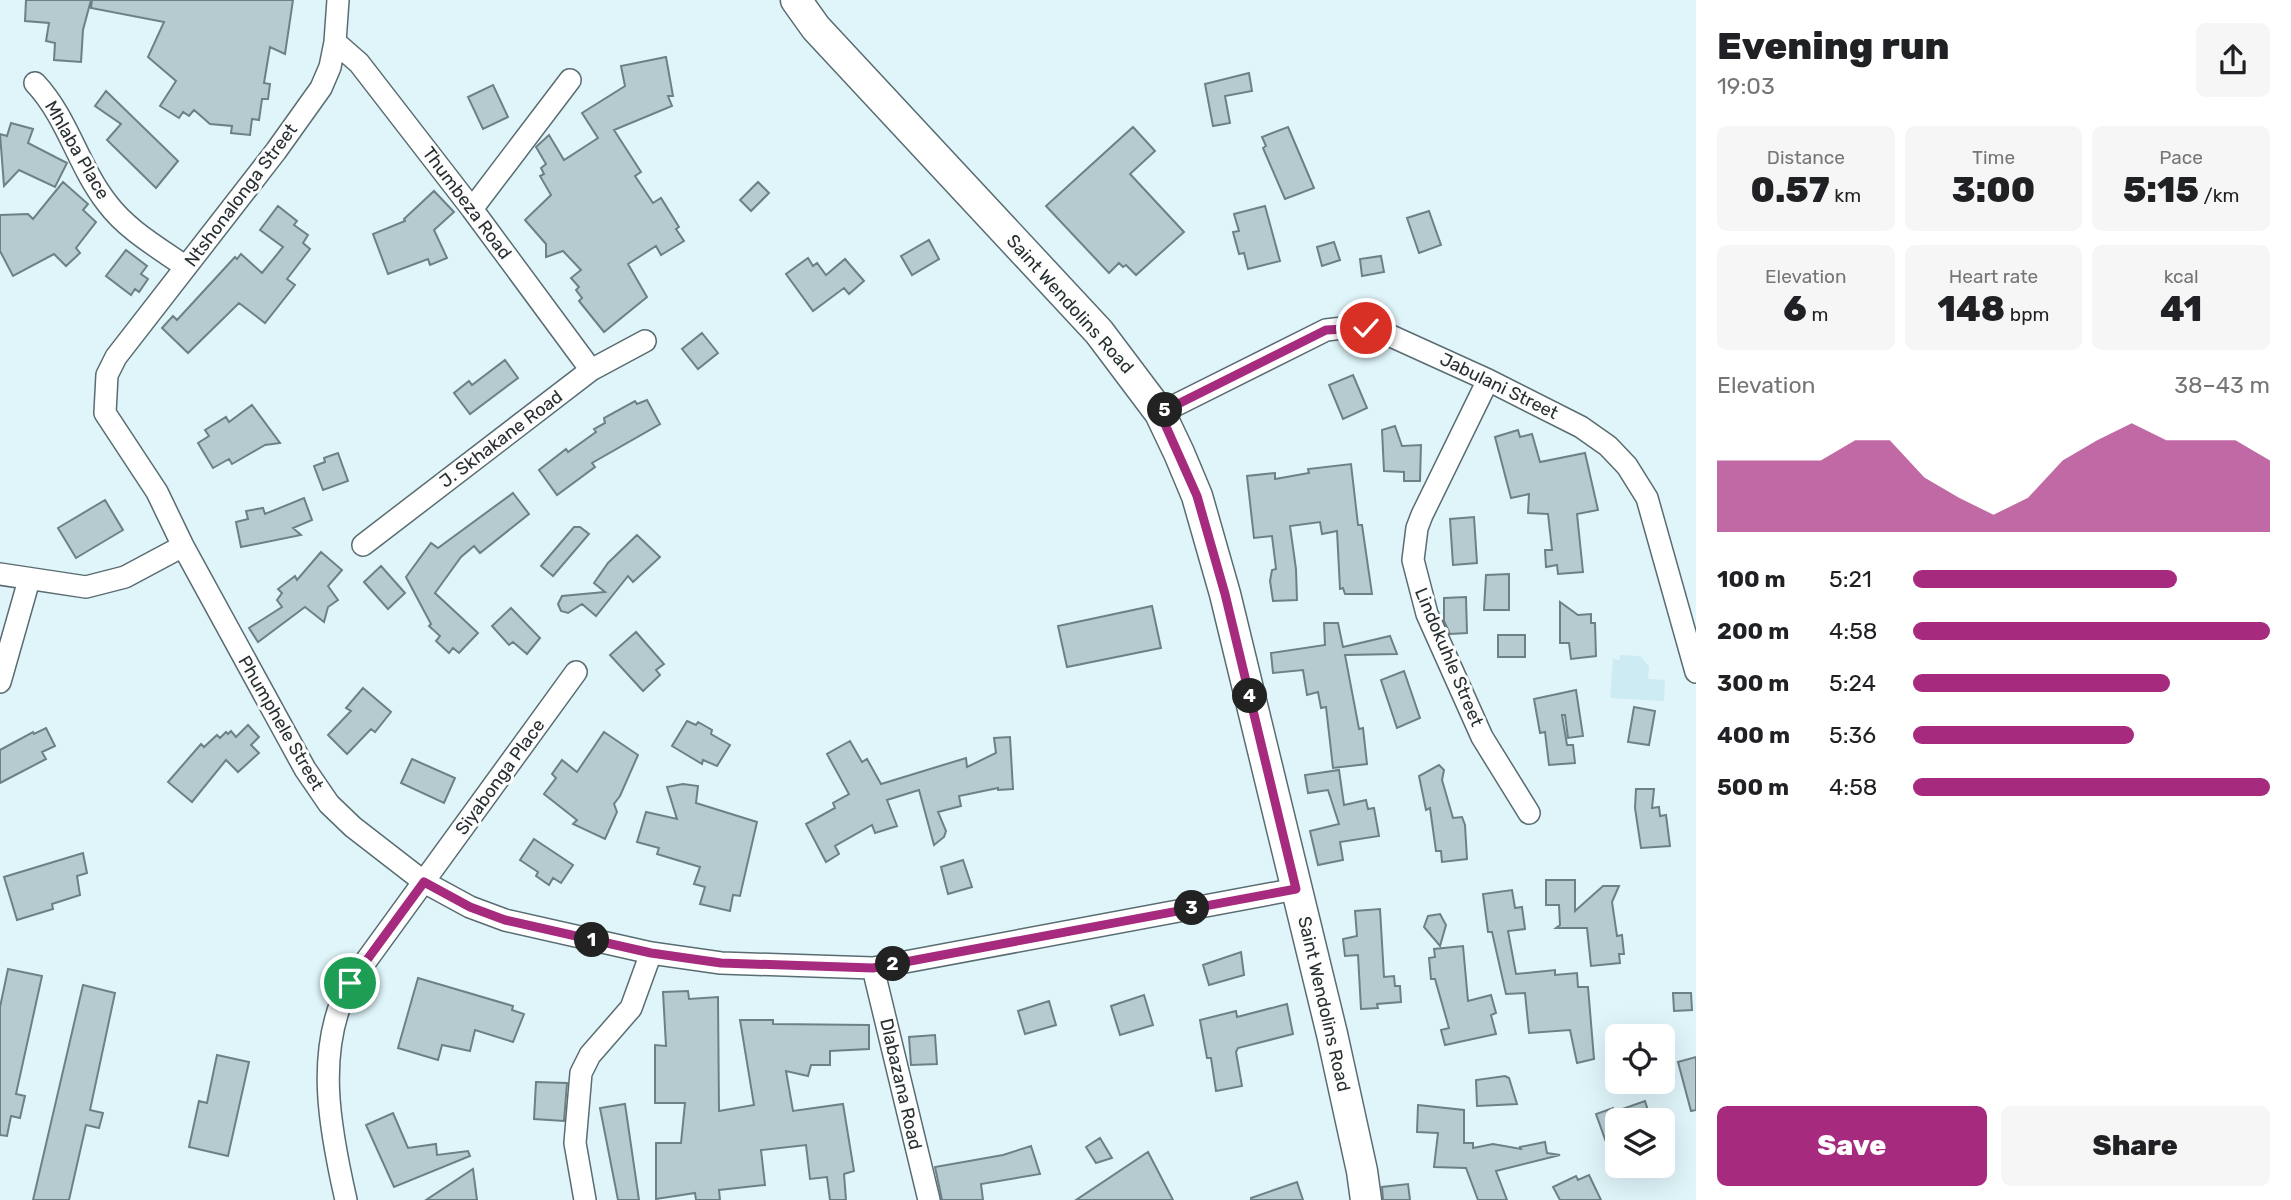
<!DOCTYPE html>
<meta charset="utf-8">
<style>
body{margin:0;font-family:Rubik,sans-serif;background:#f6f6f6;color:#202124;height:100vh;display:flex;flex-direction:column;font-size:26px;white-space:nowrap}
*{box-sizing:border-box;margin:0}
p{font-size:23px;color:#757577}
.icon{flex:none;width:38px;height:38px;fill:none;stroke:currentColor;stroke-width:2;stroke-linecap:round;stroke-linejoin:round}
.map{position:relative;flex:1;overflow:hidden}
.panel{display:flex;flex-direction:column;background:#fff;width:595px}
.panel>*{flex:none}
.controls{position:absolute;left:1605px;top:1024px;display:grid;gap:14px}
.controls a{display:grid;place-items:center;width:70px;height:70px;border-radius:10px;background:#fff;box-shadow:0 7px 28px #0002;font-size:35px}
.pin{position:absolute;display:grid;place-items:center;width:60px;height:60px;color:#fff;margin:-30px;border:4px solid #fff;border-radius:50%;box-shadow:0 2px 7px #0007}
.km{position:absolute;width:35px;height:35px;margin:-18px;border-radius:50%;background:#222;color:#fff;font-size:19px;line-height:35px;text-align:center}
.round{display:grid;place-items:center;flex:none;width:74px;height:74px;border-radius:10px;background:#f6f6f6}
.head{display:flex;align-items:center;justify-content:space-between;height:119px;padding:0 21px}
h1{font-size:38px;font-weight:800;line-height:52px}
.figures{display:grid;grid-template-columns:repeat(3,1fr);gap:10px;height:119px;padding:7px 21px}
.figures div{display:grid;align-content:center;border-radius:10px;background:#f6f6f6;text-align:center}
.figures b{font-size:35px;font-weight:800}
.figures small{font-size:19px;font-weight:400}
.figures p{font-size:19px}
.chart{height:196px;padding:14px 21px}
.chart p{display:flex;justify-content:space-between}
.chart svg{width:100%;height:126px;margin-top:7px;fill:#a62b7e;opacity:.7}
.button{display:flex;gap:14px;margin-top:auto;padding:14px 21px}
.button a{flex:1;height:80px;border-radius:10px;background:#a62b7e;color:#fff;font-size:28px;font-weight:800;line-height:80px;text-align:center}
.button a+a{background:#f6f6f6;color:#202124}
ul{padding:0 21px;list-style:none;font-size:23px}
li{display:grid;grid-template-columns:112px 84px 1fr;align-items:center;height:52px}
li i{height:18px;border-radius:9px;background:#a62b7e}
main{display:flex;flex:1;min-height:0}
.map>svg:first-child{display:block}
</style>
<main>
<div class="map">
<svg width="1696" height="1200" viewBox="0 0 1696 1200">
<rect width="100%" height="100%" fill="#dff5fa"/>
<path fill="#ccebf3" d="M 1620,655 L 1640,656 L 1649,667 L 1648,679 L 1665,680 L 1664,701 L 1610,698 L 1613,659 L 1620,660 Z"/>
<path fill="#b6cbd0" stroke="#6d8085" stroke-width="2" d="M 26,0 L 91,0 L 83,30 L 81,62 L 54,60 L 55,43 L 46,41 L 49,23 L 25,21 Z
M 92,0 L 293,0 L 285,54 L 270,47 L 264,83 L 270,84 L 268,99 L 262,99 L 259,120 L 252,119 L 250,135 L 231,133 L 232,126 L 210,124 L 194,110 L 189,116 L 183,112 L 179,118 L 160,106 L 176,81 L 148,57 L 164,22 L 91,8 Z
M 666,57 L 673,96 L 668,96 L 672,106 L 614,130 L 641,172 L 635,176 L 653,203 L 661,198 L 679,227 L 676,229 L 684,241 L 661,255 L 656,246 L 628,264 L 647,297 L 604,332 L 579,301 L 582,298 L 576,290 L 579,287 L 571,278 L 581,270 L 563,251 L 546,257 L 546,244 L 525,220 L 551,195 L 540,176 L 544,174 L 541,168 L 546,164 L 536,147 L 549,135 L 564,160 L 598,138 L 582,113 L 625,86 L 621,66 Z
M 1249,73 L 1252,91 L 1225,96 L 1230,123 L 1213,126 L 1205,84 Z
M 493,85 L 508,117 L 483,129 L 468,97 Z
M 106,91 L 178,161 L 156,188 L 107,140 L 121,124 L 95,106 Z
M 11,123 L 33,129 L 28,143 L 67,163 L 55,187 L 19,170 L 4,186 L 0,134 L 7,136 Z
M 1133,127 L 1155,151 L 1130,174 L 1184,232 L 1136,275 L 1126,265 L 1123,267 L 1119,263 L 1109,273 L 1046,206 Z
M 1288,127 L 1314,188 L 1285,199 L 1263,148 L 1266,146 L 1262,137 Z
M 63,182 L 88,204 L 83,210 L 96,222 L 76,248 L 80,253 L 66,266 L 54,254 L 13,276 L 0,251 L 0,215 L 28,214 L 33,219 Z
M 758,182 L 769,193 L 751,211 L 740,200 Z
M 434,191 L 454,212 L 434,230 L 447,258 L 430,265 L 428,259 L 388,274 L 373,234 L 405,221 L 404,219 Z
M 278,206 L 297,221 L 294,225 L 308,235 L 303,243 L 310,249 L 287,279 L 295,285 L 265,323 L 239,303 L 188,353 L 162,328 L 173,316 L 177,320 L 235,257 L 237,259 L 241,254 L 262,273 L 283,247 L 260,230 Z
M 1265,206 L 1280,261 L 1248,269 L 1244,253 L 1239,254 L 1233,232 L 1239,231 L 1234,214 Z
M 1429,211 L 1441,245 L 1419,253 L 1407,218 Z
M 929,240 L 939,259 L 912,275 L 901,256 Z
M 1334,242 L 1340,260 L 1322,266 L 1317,247 Z
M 126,250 L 147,266 L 141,274 L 148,279 L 139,292 L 135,289 L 131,295 L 106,276 Z
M 1381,256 L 1384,272 L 1362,276 L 1360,259 Z
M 808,258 L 813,266 L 817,263 L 826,275 L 845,259 L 864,281 L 849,294 L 844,288 L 813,311 L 786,274 Z
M 702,333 L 718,353 L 698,369 L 682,349 Z
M 505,360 L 518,378 L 470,414 L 454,393 L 469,381 L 472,385 Z
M 1353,375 L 1367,408 L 1343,419 L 1329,385 Z
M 647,400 L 660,424 L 592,463 L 595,467 L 557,495 L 539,470 L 566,449 L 568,452 L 596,432 L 594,429 L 605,423 L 604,418 L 635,401 L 637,404 Z
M 252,405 L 280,443 L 265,445 L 232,464 L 229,459 L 213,468 L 198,443 L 209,436 L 205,430 L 226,417 L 229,422 Z
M 1395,426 L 1402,446 L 1421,445 L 1420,481 L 1404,481 L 1404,472 L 1384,471 L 1382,430 Z
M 1518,430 L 1520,437 L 1532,434 L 1540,462 L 1585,453 L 1598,510 L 1577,514 L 1583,572 L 1558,574 L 1557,565 L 1546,567 L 1545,550 L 1552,550 L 1548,514 L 1528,513 L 1529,494 L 1511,498 L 1495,437 Z
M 338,453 L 348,481 L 323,490 L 314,466 L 325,462 L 324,458 Z
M 1351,464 L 1358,525 L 1362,525 L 1372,594 L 1345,594 L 1343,588 L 1340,589 L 1337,531 L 1322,534 L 1320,522 L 1290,526 L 1296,569 L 1297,600 L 1273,601 L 1270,581 L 1272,570 L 1276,569 L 1272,536 L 1254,538 L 1247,476 L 1275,473 L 1275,479 L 1309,473 L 1308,469 Z
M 513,493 L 529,514 L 480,553 L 474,546 L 461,557 L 435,593 L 478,633 L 459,653 L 453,648 L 449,653 L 436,641 L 440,636 L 429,626 L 431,624 L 406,577 L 431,543 L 438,548 Z
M 304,498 L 312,520 L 293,528 L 301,535 L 241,547 L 236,522 L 248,519 L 246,511 L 263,508 L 265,514 Z
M 105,500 L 123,530 L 76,558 L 58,528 Z
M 1474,517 L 1477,563 L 1453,565 L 1450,519 Z
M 574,527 L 580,527 L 589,534 L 553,576 L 541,566 Z
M 637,535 L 660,557 L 633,582 L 628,576 L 596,616 L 582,604 L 568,613 L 561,611 L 558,604 L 562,596 L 605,592 L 594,583 L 608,563 Z
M 321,552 L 342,570 L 328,586 L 338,600 L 328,607 L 324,622 L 305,607 L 258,642 L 249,628 L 282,607 L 277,600 L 282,593 L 278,589 L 295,576 L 297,580 Z
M 381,566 L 405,593 L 388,609 L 364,582 Z
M 1509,574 L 1509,610 L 1484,610 L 1486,575 Z
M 1466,597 L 1467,633 L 1450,634 L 1444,621 L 1444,598 Z
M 1560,602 L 1578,615 L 1591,614 L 1591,623 L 1595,623 L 1596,656 L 1571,659 L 1569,643 L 1560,643 Z
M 1152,606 L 1161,648 L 1067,667 L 1058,626 Z
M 511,608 L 540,638 L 527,654 L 513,642 L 509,645 L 492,626 Z
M 1324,623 L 1338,623 L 1343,647 L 1390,636 L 1397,654 L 1345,655 L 1359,729 L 1363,728 L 1367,764 L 1333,768 L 1326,707 L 1321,708 L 1318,692 L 1307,695 L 1303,670 L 1273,673 L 1271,653 L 1325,645 Z
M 636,632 L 664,664 L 656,670 L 660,675 L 643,691 L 610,655 Z
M 1498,635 L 1525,635 L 1525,657 L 1498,657 Z
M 1404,671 L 1420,718 L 1397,728 L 1381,680 Z
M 363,688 L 391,712 L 375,732 L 371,729 L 347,754 L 328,735 L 351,711 L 346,708 Z
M 1576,690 L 1583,736 L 1568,738 L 1565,715 L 1562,715 L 1567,745 L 1573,745 L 1575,763 L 1549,765 L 1545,732 L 1540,733 L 1534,699 Z
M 1634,707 L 1655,711 L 1649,745 L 1628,742 Z
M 687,721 L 696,725 L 698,722 L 712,730 L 711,734 L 730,745 L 717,766 L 703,760 L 702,764 L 672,746 Z
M 248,725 L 259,737 L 251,745 L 259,753 L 238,772 L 226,760 L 192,802 L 168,782 L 201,744 L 204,747 L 217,735 L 220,738 L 226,732 L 228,734 L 231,731 L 236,737 Z
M 46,728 L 55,746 L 42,752 L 46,759 L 0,783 L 0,750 L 33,732 L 34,734 Z
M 604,732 L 638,755 L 620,796 L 614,804 L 617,812 L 605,839 L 573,824 L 577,820 L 544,794 L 556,778 L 552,774 L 562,760 L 577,772 Z
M 1010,737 L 1013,789 L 998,790 L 998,788 L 959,796 L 961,806 L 938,812 L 946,831 L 944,837 L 934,845 L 919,790 L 887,800 L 897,826 L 875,833 L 872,825 L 835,846 L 839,854 L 826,862 L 806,824 L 835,808 L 833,803 L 849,794 L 827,754 L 850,741 L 862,762 L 867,759 L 881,784 L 966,758 L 967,767 L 996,753 L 994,738 Z
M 412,759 L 455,778 L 444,803 L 401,783 Z
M 1439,765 L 1444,770 L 1442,780 L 1453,818 L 1462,817 L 1465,825 L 1467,859 L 1442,862 L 1441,851 L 1436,851 L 1430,808 L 1426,810 L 1419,776 Z
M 1339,770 L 1344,805 L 1366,800 L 1368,809 L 1374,808 L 1379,836 L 1340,842 L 1343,860 L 1318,865 L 1310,831 L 1339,824 L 1328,790 L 1308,793 L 1305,775 Z
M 683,784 L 698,786 L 696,803 L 757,822 L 740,896 L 733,895 L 730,911 L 700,904 L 705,887 L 694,884 L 700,867 L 657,854 L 659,848 L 637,842 L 646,812 L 677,819 L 667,787 Z
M 1636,789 L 1654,789 L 1652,808 L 1659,807 L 1660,816 L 1666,815 L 1670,846 L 1641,848 L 1635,808 Z
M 534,839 L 573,865 L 561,883 L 553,878 L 549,885 L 536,876 L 538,872 L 520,860 Z
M 83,853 L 87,873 L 77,876 L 80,895 L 52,904 L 53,909 L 17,920 L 4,877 Z
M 963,860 L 972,887 L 948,894 L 941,867 Z
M 1546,880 L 1575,880 L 1575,911 L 1603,886 L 1619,886 L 1612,902 L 1617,936 L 1622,935 L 1624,954 L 1619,954 L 1620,963 L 1591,966 L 1587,928 L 1556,928 L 1560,925 L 1559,905 L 1546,905 Z
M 1512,890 L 1515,908 L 1522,907 L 1525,929 L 1508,931 L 1516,974 L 1555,970 L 1555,975 L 1577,973 L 1578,987 L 1588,987 L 1594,1059 L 1577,1063 L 1570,1030 L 1529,1033 L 1525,993 L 1506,994 L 1492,932 L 1488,932 L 1483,894 Z
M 1380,909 L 1384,977 L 1394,976 L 1395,986 L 1400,986 L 1401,1002 L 1377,1004 L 1378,1008 L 1361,1009 L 1358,955 L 1345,956 L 1343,939 L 1357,936 L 1355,911 Z
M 1440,914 L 1446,925 L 1440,946 L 1424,927 L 1428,916 Z
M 1463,946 L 1468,1001 L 1491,995 L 1496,1013 L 1491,1015 L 1496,1034 L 1445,1045 L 1441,1030 L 1449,1028 L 1435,979 L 1431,979 L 1429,958 L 1435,957 L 1434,949 Z
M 1241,952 L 1244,975 L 1209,985 L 1203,965 Z
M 8,969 L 42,976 L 16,1094 L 25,1096 L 20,1118 L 11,1116 L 7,1136 L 0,1135 L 0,1007 Z
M 418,978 L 513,1006 L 512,1010 L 524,1014 L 513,1042 L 475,1030 L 470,1051 L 442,1045 L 438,1060 L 398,1048 Z
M 83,985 L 115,993 L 90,1110 L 103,1113 L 99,1128 L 86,1125 L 69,1200 L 33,1200 Z
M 688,991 L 689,999 L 718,997 L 719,1111 L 754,1105 L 740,1020 L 773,1020 L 773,1024 L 869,1025 L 869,1049 L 830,1051 L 830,1065 L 811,1065 L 808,1076 L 786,1071 L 793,1111 L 843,1104 L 854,1171 L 844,1174 L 846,1200 L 830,1200 L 827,1177 L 810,1179 L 806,1145 L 761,1150 L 765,1185 L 719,1190 L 720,1200 L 696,1200 L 695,1193 L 656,1199 L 656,1143 L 681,1143 L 685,1103 L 655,1103 L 655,1045 L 666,1046 L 663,992 Z
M 1673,993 L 1691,993 L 1692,1010 L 1674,1011 Z
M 1144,995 L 1153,1025 L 1120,1035 L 1111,1006 Z
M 1049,1001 L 1056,1025 L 1025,1034 L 1018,1011 Z
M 1287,1004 L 1293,1034 L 1238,1048 L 1236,1052 L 1242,1086 L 1216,1091 L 1211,1058 L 1207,1058 L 1200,1020 L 1236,1011 L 1237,1017 Z
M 935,1035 L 937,1064 L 911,1065 L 909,1037 Z
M 217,1055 L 249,1062 L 228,1156 L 189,1147 L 199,1101 L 207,1103 Z
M 1696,1057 L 1696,1110 L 1691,1111 L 1678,1062 Z
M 1505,1076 L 1509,1078 L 1517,1104 L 1477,1106 L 1476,1080 Z
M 536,1082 L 567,1083 L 564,1121 L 534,1119 Z
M 1645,1101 L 1651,1120 L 1617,1120 L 1615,1167 L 1596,1114 L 1613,1108 L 1614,1112 Z
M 625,1104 L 639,1200 L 618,1200 L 600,1108 Z
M 1418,1105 L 1464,1110 L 1464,1143 L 1473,1143 L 1473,1148 L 1493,1144 L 1521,1149 L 1520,1147 L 1545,1142 L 1547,1153 L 1560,1155 L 1496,1171 L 1507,1200 L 1478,1200 L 1466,1168 L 1434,1167 L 1438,1133 L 1417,1132 Z
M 393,1113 L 408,1148 L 436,1144 L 437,1155 L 468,1151 L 470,1156 L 394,1187 L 366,1125 Z
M 1100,1138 L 1112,1158 L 1096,1163 L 1086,1147 Z
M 1031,1146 L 1040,1174 L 981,1184 L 983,1200 L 942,1200 L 935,1167 L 1003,1155 Z
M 1148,1152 L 1173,1200 L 1076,1200 Z
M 473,1169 L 477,1200 L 426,1200 Z
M 1589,1175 L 1601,1200 L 1560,1200 L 1553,1187 L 1576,1176 L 1578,1180 Z
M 1297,1182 L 1303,1200 L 1251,1200 L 1251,1198 Z
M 1408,1184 L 1410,1200 L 1383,1200 L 1382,1187 Z"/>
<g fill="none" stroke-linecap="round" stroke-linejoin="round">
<g stroke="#596c71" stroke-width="24">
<path id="street" d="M 338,0 L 335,42 L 330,67 L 321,88 L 276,151 L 116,357 L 107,375 L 105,413 L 157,492 L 183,546 L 305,769 L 329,804 L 353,827 L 424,882 L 470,907 L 505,920 L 651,953 L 721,963 L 873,968 L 1296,889
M 335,42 L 359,63 L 472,209 L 591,370
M 35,83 C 68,118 78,166 107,203 C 127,230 159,248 186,267
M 472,209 L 570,80
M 1488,380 L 1422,515 L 1417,528 L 1413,560 L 1427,614 L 1482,737 L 1529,813
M 1160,413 L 1326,330 L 1351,327 L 1380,331 L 1488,380 L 1581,427 L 1608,446 L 1627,466 L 1647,498 L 1696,672
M 363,545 L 591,370 L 645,341
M 0,574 L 86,587 L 125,577 L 183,546
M 0,682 L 29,580
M 873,968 L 929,1200
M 346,1200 C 330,1130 314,1049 350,983 L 576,672
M 585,1200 L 575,1143 L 581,1073 L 590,1055 L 631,1008 L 651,953"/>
</g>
<g stroke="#596c71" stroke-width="33">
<path id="secondary" d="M 796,0 L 816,28 L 1099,332 L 1160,413 L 1179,453 L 1197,496 L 1225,594 L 1332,1034 L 1362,1171 L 1366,1200"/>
</g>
<use href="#street" stroke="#fff" stroke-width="21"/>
<use href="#secondary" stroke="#fff" stroke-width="30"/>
</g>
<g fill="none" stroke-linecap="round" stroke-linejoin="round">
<g stroke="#fff" stroke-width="14">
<path id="route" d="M 350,983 L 424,882 L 470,907 L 505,920 L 651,953 L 721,963 L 873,968 L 1296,889 L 1225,594 L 1197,496 L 1160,413 L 1326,330 L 1366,328"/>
</g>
<use href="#route" stroke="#a62b7e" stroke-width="9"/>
</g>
<g text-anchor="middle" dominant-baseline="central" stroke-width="6" stroke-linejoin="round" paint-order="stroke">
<g font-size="18" fill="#272f31" stroke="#fdfdfd">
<text transform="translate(77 150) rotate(60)">Mhlaba Place</text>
<text transform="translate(241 195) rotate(-53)">Ntshonalonga Street</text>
<text transform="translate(467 203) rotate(53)">Thumbeza Road</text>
<text transform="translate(1070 304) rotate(48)">Saint Wendolins Road</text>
<text transform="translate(1499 386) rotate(26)">Jabulani Street</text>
<text transform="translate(501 439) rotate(-37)">J. Skhakane Road</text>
<text transform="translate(1449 657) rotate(67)">Lindokuhle Street</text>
<text transform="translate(281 723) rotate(60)">Phumphele Street</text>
<text transform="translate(500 777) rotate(-54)">Siyabonga Place</text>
<text transform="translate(1324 1004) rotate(77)">Saint Wendolins Road</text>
<text transform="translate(901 1084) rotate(77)">Dlabazana Road</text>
</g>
</g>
</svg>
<div class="controls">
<a><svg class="icon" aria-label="locate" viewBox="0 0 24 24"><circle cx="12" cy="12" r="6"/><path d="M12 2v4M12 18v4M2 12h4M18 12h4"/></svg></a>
<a><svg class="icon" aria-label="layers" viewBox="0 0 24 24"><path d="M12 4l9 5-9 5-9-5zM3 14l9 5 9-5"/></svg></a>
</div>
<div class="pin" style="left:350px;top:983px;background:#1e9e55"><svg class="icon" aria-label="arrive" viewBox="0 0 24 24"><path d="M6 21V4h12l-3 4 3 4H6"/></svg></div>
<div class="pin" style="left:1366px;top:328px;background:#d93025"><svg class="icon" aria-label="check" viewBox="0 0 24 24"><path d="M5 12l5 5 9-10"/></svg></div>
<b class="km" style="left:592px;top:940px">1</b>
<b class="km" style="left:893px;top:964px">2</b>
<b class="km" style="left:1192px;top:908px">3</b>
<b class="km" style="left:1250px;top:696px">4</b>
<b class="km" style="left:1165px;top:410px">5</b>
</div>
<section class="panel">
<div class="head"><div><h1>Evening run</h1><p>19:03</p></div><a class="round"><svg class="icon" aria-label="share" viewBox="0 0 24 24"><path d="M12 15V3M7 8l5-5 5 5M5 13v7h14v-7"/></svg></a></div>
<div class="figures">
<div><p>Distance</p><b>0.57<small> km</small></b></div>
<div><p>Time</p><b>3:00</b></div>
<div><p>Pace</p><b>5:15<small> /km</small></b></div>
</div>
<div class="figures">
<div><p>Elevation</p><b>6<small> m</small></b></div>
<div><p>Heart rate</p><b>148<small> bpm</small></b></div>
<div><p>kcal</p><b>41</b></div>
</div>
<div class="chart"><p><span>Elevation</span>38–43 m</p>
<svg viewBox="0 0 160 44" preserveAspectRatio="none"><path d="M0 44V19L10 19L20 19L30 19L40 12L50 12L60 25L70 32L80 38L90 32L100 19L110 12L120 6L130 12L140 12L150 12L160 19V44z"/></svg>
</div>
<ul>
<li><b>100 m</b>5:21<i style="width:74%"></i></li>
<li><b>200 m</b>4:58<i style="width:100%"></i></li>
<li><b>300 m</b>5:24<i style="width:72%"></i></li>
<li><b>400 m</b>5:36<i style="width:62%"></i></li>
<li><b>500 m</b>4:58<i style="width:100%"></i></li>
</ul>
<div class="button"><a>Save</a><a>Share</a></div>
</section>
</main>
